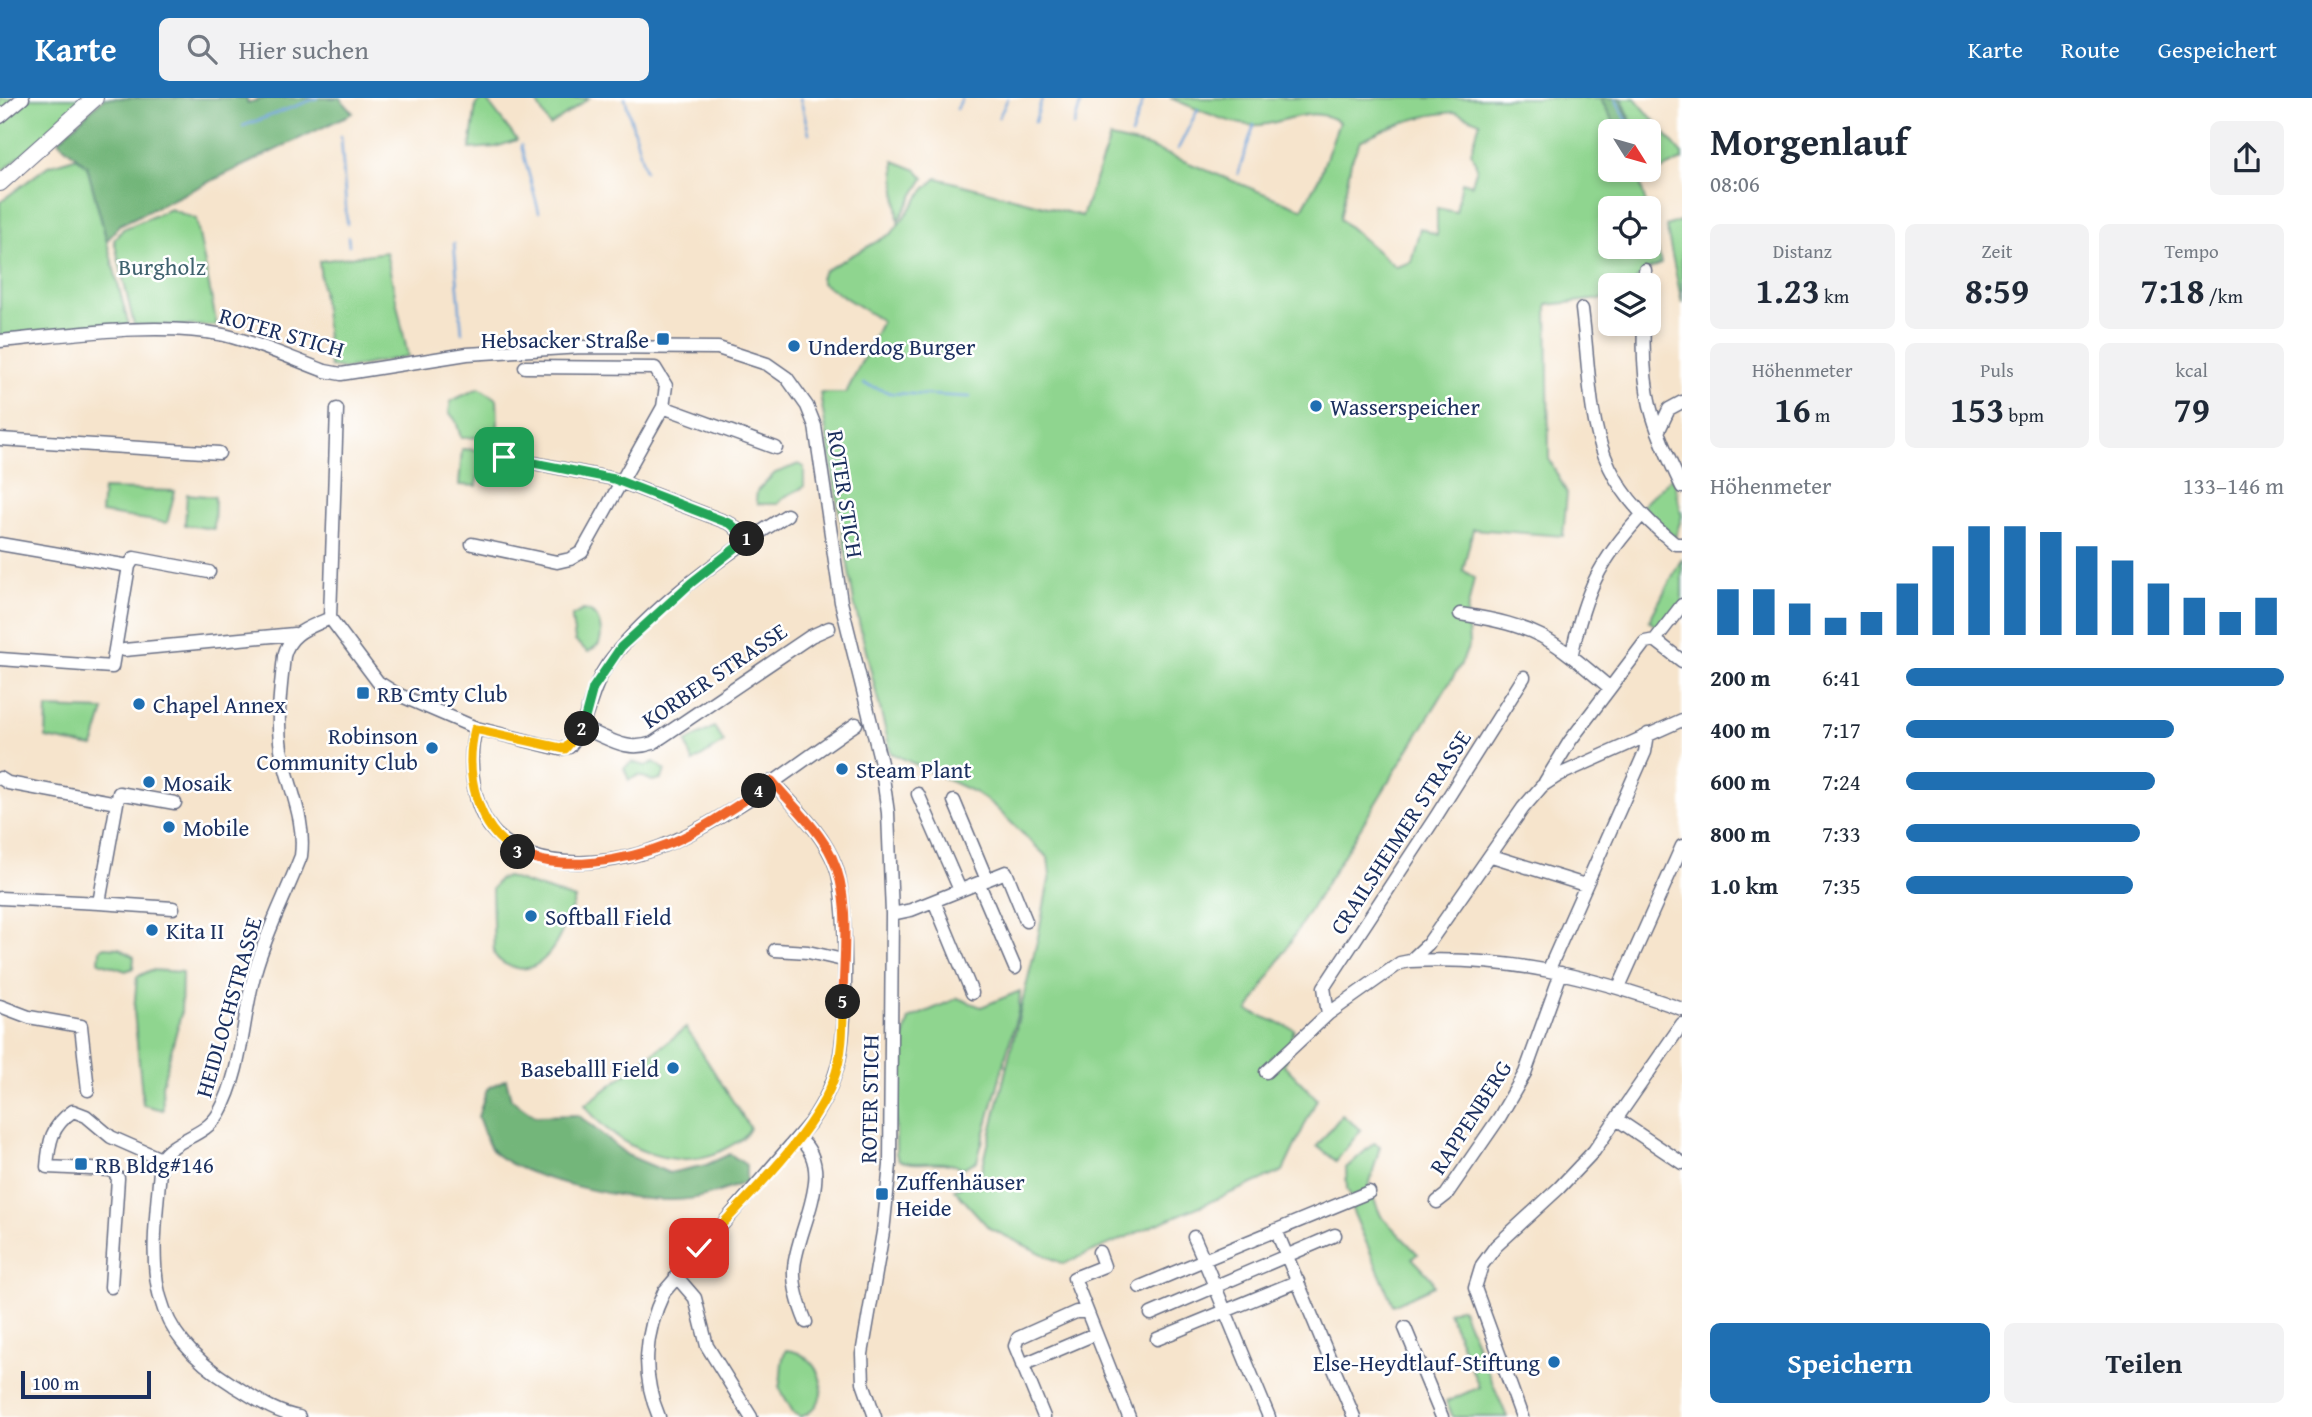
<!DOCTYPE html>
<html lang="de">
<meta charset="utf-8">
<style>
body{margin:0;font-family:"Gentium Book Plus",serif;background:#f2f2f3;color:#1f2937;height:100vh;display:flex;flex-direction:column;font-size:26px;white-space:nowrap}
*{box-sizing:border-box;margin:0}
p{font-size:23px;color:#747a83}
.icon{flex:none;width:38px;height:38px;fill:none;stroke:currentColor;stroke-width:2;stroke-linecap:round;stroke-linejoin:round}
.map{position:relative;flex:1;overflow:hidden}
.side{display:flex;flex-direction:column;background:#fff;width:630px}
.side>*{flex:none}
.needle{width:46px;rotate:127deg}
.tools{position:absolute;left:1598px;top:21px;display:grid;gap:14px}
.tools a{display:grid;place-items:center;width:63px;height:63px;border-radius:10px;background:#fff;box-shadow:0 4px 10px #0003;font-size:35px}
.scale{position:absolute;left:21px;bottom:18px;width:130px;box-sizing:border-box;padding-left:7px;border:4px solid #1b2f5e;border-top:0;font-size:19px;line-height:24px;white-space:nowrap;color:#1b2f5e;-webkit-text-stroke:5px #fff;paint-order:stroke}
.pin{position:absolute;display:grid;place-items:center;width:60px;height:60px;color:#fff;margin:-30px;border-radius:14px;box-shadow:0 4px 10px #0006}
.km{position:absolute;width:35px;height:35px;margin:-18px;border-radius:50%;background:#222;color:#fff;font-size:19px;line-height:35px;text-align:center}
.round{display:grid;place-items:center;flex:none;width:74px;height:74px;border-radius:10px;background:#f2f2f3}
.headline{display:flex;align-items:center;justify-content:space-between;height:119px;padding:0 28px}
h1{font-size:38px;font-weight:800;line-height:52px}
.stats{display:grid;grid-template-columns:repeat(3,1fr);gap:10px;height:119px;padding:7px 28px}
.stats div{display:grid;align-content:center;border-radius:10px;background:#f2f2f3;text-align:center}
.stats b{font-size:35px;font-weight:800}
.stats small{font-size:19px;font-weight:400}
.stats p{font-size:19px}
.chart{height:196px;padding:14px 28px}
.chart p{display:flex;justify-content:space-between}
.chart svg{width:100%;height:126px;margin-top:7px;stroke:#1f6fb2;stroke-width:6}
.button{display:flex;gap:14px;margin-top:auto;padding:14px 28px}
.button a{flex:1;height:80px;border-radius:10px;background:#1f6fb2;color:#fff;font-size:28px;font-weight:800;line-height:80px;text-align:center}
.button a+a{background:#f2f2f3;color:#1f2937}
ul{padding:0 28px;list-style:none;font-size:23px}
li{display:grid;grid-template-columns:112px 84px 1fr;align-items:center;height:52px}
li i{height:18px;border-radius:9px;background:#1f6fb2}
header{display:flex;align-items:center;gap:42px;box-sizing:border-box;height:98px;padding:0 35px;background:#1f6fb2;color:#fff}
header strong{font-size:33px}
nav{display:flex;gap:38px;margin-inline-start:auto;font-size:24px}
.search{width:490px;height:63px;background:#f2f2f3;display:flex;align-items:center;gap:18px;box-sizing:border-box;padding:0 24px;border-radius:10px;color:#747a83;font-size:26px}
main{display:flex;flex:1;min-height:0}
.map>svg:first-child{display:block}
</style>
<header>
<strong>Karte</strong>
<div class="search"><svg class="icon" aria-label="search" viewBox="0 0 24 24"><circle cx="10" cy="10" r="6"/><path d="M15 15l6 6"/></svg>Hier suchen</div>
<nav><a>Karte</a><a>Route</a><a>Gespeichert</a></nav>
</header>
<main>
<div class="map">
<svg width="1682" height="1319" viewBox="0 0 1682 1319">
<rect width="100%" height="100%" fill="#fff"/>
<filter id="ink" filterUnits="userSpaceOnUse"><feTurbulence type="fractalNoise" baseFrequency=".0143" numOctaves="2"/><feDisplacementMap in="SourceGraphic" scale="14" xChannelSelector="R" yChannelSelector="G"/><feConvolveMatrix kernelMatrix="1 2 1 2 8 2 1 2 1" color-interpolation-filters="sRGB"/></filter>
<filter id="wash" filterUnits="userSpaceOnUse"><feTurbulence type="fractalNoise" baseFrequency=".00686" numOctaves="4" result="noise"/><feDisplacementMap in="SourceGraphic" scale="28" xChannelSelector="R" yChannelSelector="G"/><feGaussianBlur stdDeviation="1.57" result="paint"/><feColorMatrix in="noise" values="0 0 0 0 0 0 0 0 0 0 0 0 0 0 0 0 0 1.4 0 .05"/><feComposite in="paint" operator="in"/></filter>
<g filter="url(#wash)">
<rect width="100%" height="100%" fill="#f6e4cc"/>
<path fill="#8fd58f" stroke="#558276" stroke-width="2" fill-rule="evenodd" d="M 0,0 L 88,0 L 4,72 L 0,70 Z
M 485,0 L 517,42 L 496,49 L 470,51 L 476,6 Z
M 534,0 L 589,0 L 550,28 Z
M 1170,0 L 1600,0 L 1619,33 L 1610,33 L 1610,72 L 1637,72 L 1647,110 L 1610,110 L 1610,149 L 1648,149 L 1649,115 L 1661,166 L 1643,174 L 1632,187 L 1610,187 L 1610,200 L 1547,207 L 1549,361 L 1567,395 L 1563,438 L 1473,431 L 1463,472 L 1474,480 L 1467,514 L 1469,547 L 1461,566 L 1248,913 L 1294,931 L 1284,967 L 1317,1001 L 1283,1073 L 1063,1166 L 989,1130 L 954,1091 L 980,1080 L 1038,839 L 1050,777 L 1048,760 L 993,707 L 976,695 L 891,655 L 854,504 L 820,295 L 846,295 L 882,223 L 822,185 L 820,180 L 824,173 L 892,135 L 925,91 L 937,80 L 1082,118 L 1110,40 L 1147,48 L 1302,111 L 1319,80 L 1339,24 C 1306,4 1282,30 1248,27 C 1222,24 1194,9 1170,0 ZM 1455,14 L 1480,24 L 1471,54 L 1477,69 L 1472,87 L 1462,84 L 1456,114 L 1437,110 L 1437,137 L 1420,130 L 1411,164 L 1396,169 L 1340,121 L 1351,64 L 1360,43 C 1388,28 1423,16 1455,14 Z
M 1622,0 L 1635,0 L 1682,56 L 1682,62 L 1652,76 L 1649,67 L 1648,33 L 1635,33 Z
M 78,59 L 87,68 L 129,228 L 0,238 L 0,104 L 48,68 Z
M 894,63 L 917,72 L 924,80 L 898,123 Z
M 170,111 L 196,121 L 217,228 L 134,227 L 114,142 L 123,131 Z
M 1682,122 L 1682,205 L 1666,128 Z
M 386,154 L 408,258 L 345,271 L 330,269 L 319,163 Z
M 479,290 L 497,301 L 498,328 L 486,339 L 461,340 L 456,323 L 449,314 L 451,303 Z
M 462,351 L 480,352 L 477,388 L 459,387 Z
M 799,366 L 804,369 L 804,389 L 784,399 L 778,406 L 758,406 L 756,402 L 757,393 L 775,375 Z
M 1673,378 L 1682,418 L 1675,440 L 1642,408 Z
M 103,391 L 175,393 L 167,425 L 101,415 Z
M 187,396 L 215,399 L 214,431 L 185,427 Z
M 1682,460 L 1682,504 L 1661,532 L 1649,523 Z
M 583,512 C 599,513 604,533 599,546 L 588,554 L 575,543 C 575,539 571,520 572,518 Z
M 47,610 L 104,612 L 93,649 L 46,640 Z
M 714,629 L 724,644 L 693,664 L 686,644 Z
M 632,664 L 646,668 L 654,664 L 665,672 L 662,681 L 652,683 L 639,677 L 629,682 L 624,670 Z
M 507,779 L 575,801 C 566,825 550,877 516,870 C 507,868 499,864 494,856 L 492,791 L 499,781 Z
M 105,849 L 119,850 L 134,859 L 133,870 L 126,873 L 99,864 L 100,852 Z
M 151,872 L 182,874 L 181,916 L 162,987 L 163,1012 L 143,1007 L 134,913 L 137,879 Z
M 1020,893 L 1019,910 L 977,1063 L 963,1070 C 937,1059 916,1070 899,1062 L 896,1056 L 895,973 L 909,921 L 958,900 L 981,909 Z
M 686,930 L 750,1030 C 746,1039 739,1043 730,1048 C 681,1079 615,1051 585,1007 Z
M 1342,1017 L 1361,1032 L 1336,1063 L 1317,1048 Z
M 1374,1045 L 1380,1048 L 1368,1092 L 1351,1099 L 1347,1091 L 1346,1070 Z
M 1372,1097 L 1381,1118 L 1418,1156 L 1412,1160 L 1431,1180 L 1434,1188 L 1393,1207 L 1348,1102 Z
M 1458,1210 L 1462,1212 L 1507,1319 L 1453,1319 L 1446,1304 L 1479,1289 L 1448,1214 Z
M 786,1252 C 821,1254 838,1306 800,1319 L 793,1314 L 779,1289 C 783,1276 779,1264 786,1252 Z"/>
<path fill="#73b67a" stroke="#47726c" stroke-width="2" d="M 104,0 L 247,0 L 247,5 L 266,0 L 340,0 L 353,15 L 119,127 L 107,143 L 87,68 L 58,43 Z
M 1600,0 L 1620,0 L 1634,33 L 1619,33 Z
M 506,981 L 511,1001 L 535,1018 L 578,1017 L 627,1057 L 669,1075 L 706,1067 L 730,1056 L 746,1067 L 746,1084 C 723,1093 699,1102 673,1102 C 630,1103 531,1083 497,1057 C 487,1050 483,1030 478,1019 L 487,991 Z"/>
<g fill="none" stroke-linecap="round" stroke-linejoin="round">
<path stroke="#6aa0d7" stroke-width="2.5" d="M 625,0 L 645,73
M 800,0 L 809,35
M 1615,0 L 1632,33
M 957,11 L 962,0
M 999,19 L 1008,0
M 1035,24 L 1042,0
M 243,28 L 317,0
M 1074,28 L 1082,0
M 1131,37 L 1144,0
M 341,38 L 347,126
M 521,47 L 539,114
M 1178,51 L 1198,11
M 1238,76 L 1254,27
M 348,139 L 349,147
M 454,145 L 462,235
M 864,286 L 891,295 L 970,299"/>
</g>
</g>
<g filter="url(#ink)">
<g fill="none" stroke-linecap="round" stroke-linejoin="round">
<g stroke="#686e84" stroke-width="15">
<path id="minor" d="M 0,19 L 23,0
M 1645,187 L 1645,172
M 1582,211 C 1595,317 1583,372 1675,446 L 1682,446
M 1644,226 C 1641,295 1652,327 1682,389
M 0,243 C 69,237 157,223 224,237 C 258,245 293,261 325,273 L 341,276 L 467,256 L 582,249 L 718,250 L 767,266 L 787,280 L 807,308 L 815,328 L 841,504 L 881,665 L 888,715 L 892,816 L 890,1067 L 883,1134 L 862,1256 L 863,1285 L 875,1319
M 663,309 L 776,350
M 337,311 L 330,520 L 378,584 L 397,596 L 476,630 L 560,651 L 569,649 C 589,626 589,593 607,567 C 648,510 727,455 787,417
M 1658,334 L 1669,311 L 1682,304
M 0,341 L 219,355
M 504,359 L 614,381 L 731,426 L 748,442
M 0,446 L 129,468
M 472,446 L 557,464 L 570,461 L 582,454 L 663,309 L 666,288 L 655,270 L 525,269
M 1460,516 C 1538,528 1551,540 1610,590
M 1655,542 L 1682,563
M 124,552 L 294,536
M 1572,555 C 1585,494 1599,463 1642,417
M 0,561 L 112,569 L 129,468 L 134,460 L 209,474
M 476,630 C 467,662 472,712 496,736 C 539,778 620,767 672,744 C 738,715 796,666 856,626
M 582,630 C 608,639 625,655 653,645 L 811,538 L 829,530
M 0,680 L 8,685 L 117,705 L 119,695 L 175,705
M 1545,684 L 1570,643 L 1645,544 L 1655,542 L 1682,507
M 918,696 L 960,792
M 954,703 L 987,782
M 1492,758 L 1585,787
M 979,786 L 1015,870
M 0,800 L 99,805 L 117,705
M 934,803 L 972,895
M 99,805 L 173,810
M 892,816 L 911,812 L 1006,774 L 1026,823
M 775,852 L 808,854 L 843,862
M 1410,863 C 1508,858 1590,878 1682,911
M 1549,871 L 1645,654 L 1648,636
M 1619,889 L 1682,748
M 0,908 L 29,919 L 81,928 L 88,992
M 1328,916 L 1324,889 L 1437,717 L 1524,579
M 1266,974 L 1328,916 L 1400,865 L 1410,863 L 1428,846 L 1523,710 L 1542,688 L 1559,677 L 1682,622
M 1618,1022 L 1682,1065
M 798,1040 C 838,1071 797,1130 794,1170 C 793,1188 799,1207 806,1224
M 161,1061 C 175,1040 205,1039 219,1015 C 243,972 242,920 255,874 C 266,834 286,797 301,758 C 306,720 288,688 281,651 C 276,620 281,588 284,558 C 290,534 309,530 330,520
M 1437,1104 L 1446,1097 L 1499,1020 L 1525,975 L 1561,875
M 1276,1132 L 1354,1319
M 1099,1154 L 1104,1168 L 1074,1180 L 1129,1319
M 676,1178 L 695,1200 L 707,1248 L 751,1319
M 111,1189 L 118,1080 L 112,1072 L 47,1069 C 49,1044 51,1028 73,1013 L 86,1018 L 111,1039 L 161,1061 C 153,1161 136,1226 233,1287 C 255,1300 273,1314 299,1319
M 1140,1189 L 1204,1162 L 1194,1139
M 1151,1216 L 1335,1137
M 1405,1230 L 1442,1319
M 1157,1241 L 1298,1183
M 1022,1267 L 1095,1236
M 659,1319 C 641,1276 644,1236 664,1194 L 810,1025 C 823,1006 834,985 839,962 C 847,925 848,803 836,769 C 824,736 795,709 772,683
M 1044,1319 L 1015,1248 L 1018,1240 L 1076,1214 L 1086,1214
M 1269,1319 L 1204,1162 L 1369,1094
M 1522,1319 L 1475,1190 L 1482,1167 L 1496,1148 L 1559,1090 L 1594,1053 L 1682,926"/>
</g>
<g stroke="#686e84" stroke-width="18">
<path id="major" d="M 0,85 L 95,0"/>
</g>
<use href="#minor" stroke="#fff" stroke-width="12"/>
<use href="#major" stroke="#fff" stroke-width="16"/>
</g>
</g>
<g fill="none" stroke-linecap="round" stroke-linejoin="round" filter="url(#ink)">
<g stroke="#fff" stroke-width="14">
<path id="split-1" d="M 504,359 L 614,381 L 731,426 L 747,441"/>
</g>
<g stroke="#fff" stroke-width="14">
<path id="split-2" d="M 582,631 L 593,590 L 621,549 L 691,485 L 747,441"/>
</g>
<g stroke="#fff" stroke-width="14">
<path id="split-3" d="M 518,754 C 476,732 464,673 475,631 L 565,651 L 582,631"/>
</g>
<g stroke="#fff" stroke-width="14">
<path id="split-4" d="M 518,754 C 561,776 628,762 671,745 C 701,732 732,711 759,693"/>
</g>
<g stroke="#fff" stroke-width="14">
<path id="split-5" d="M 759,693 L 772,683 C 792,707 819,731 832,759 C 852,801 843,858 843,904"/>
</g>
<g stroke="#fff" stroke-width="14">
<path id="split-6" d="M 699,1150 C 741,1106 812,1039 833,983 C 843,958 843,930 843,904"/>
</g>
<use href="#split-1" stroke="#22a559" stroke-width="9"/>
<use href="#split-2" stroke="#22a559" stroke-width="9"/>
<use href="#split-3" stroke="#f5b400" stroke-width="9"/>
<use href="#split-4" stroke="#f0652b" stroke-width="9"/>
<use href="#split-5" stroke="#f0652b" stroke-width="9"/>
<use href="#split-6" stroke="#f5b400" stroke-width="9"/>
</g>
<g fill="#1f6fb2" stroke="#fff" stroke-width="2.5">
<rect x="656" y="234" width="14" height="14" rx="3.5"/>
<circle cx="794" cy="248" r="7"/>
<circle cx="1316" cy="308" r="7"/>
<rect x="356" y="588" width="14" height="14" rx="3.5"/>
<circle cx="139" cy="606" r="7"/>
<circle cx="432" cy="650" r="7"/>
<circle cx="842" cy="671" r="7"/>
<circle cx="149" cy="684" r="7"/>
<circle cx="169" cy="729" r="7"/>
<circle cx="531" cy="818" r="7"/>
<circle cx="152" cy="832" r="7"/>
<circle cx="673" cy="970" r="7"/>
<rect x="74" y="1059" width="14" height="14" rx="3.5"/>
<rect x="875" y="1089" width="14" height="14" rx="3.5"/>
<circle cx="1554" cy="1264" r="7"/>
</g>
<g text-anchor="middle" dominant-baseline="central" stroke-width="5" stroke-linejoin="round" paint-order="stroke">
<g font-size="23" fill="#3e616d" stroke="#fff">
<text x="162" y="168">Burgholz</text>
</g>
<g font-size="23" fill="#1b2f5e" stroke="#fff">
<text transform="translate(282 234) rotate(16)">ROTER STICH</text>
<text transform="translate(846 396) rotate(81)">ROTER STICH</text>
<text transform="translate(714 577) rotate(-34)">KORBER STRASSE</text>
<text transform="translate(1400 734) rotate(-57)">CRAILSHEIMER STRASSE</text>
<text transform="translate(228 909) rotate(-74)">HEIDLOCHSTRASSE</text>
<text transform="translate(869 1001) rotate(-89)">ROTER STICH</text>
<text transform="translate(1470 1019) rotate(-57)">RAPPENBERG</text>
</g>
<g font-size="23" fill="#1b2f5e" stroke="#fff" text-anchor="start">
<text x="649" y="241" text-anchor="end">Hebsacker Straße</text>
<text x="808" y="248">Underdog Burger</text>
<text x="1330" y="308">Wasserspeicher</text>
<text x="377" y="595">RB Cmty Club</text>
<text x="153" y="606">Chapel Annex</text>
<text x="418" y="637" text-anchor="end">Robinson<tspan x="418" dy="26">Community Club</tspan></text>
<text x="856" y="671">Steam Plant</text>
<text x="163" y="684">Mosaik</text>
<text x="183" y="729">Mobile</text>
<text x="545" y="818">Softball Field</text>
<text x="166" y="832">Kita II</text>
<text x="659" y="970" text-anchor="end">Baseballl Field</text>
<text x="95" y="1066">RB Bldg#146</text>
<text x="896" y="1083">Zuffenhäuser<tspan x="896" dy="26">Heide</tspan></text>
<text x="1540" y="1264" text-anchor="end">Else-Heydtlauf-Stiftung</text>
</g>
</g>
</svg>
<div class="tools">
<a><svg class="needle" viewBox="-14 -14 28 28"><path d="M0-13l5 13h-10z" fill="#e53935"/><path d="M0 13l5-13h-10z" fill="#747a83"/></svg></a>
<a><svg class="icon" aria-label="locate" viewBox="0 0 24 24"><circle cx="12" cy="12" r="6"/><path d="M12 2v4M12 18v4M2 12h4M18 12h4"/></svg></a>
<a><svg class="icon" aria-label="layers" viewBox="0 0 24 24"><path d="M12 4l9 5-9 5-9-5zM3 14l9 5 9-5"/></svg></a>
</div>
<div class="scale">100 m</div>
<div class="pin" style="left:504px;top:359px;background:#1e9e55"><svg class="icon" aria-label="arrive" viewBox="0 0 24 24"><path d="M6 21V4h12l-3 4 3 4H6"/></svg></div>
<div class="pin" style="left:699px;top:1150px;background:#d93025"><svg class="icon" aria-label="check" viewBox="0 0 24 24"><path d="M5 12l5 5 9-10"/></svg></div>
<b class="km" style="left:747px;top:441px">1</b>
<b class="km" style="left:582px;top:631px">2</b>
<b class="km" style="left:518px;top:754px">3</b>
<b class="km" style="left:759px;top:693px">4</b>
<b class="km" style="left:843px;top:904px">5</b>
</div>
<section class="side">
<div class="headline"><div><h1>Morgenlauf</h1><p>08:06</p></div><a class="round"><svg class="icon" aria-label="share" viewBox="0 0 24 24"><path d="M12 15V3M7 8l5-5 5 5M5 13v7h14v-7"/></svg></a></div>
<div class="stats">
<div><p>Distanz</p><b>1.23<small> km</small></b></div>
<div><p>Zeit</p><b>8:59</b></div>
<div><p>Tempo</p><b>7:18<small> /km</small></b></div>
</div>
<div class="stats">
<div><p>Höhenmeter</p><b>16<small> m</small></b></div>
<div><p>Puls</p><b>153<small> bpm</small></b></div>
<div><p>kcal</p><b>79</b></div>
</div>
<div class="chart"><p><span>Höhenmeter</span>133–146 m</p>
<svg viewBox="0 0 160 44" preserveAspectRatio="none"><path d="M5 44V28M15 44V28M25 44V33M35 44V38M45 44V36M55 44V26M65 44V13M75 44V6M85 44V6M95 44V8M105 44V13M115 44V18M125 44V26M135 44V31M145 44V36M155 44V31"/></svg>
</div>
<ul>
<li><b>200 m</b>6:41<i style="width:100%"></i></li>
<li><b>400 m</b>7:17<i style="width:71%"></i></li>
<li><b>600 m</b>7:24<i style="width:66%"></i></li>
<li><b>800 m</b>7:33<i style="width:62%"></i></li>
<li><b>1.0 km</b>7:35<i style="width:60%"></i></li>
</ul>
<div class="button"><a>Speichern</a><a>Teilen</a></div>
</section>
</main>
